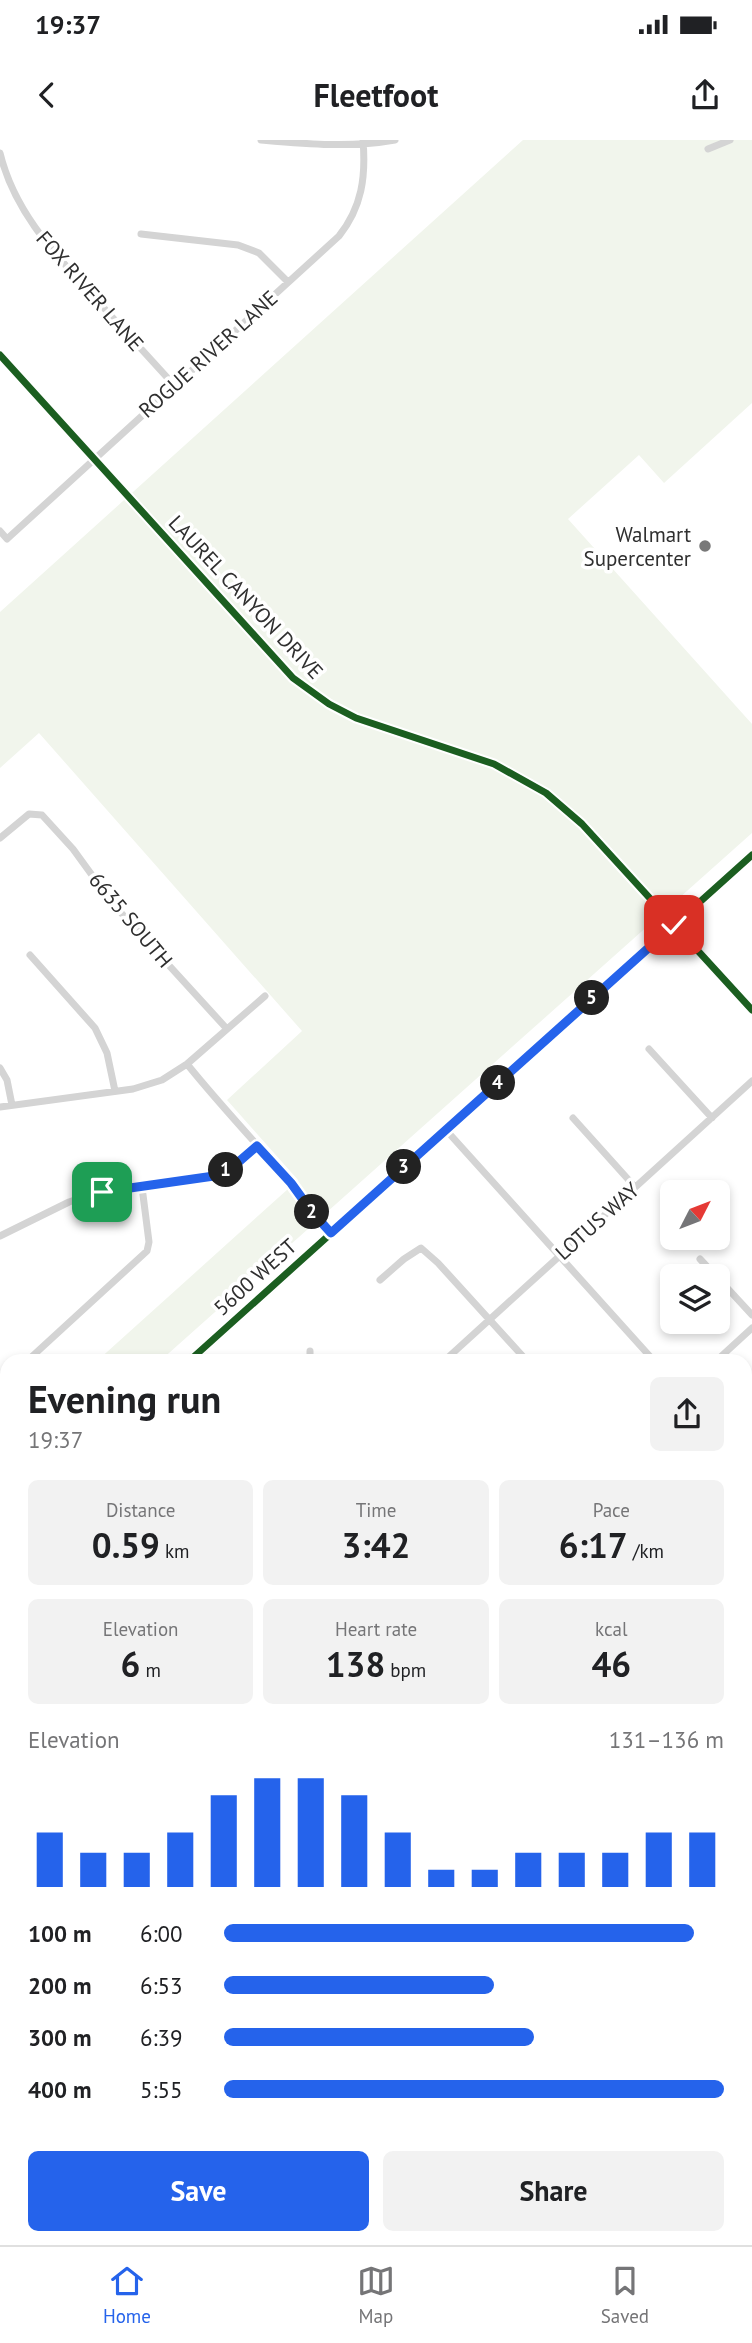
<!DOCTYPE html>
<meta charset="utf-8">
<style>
body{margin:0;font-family:"PT Sans",sans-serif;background:#f2f2f2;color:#202124;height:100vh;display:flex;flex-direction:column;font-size:26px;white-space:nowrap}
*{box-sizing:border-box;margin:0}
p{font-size:23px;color:#757577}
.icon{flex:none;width:38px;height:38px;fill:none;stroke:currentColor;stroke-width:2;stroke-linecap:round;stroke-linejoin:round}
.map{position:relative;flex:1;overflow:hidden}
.panel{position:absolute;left:0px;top:1214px;width:752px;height:891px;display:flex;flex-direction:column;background:#fff;border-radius:21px 21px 0 0;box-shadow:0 4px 10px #0003}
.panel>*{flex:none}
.needle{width:46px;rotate:48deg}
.controls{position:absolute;left:660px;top:1040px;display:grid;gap:14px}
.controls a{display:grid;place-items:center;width:70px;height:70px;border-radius:10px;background:#fff;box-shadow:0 4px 10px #0003;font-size:35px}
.pin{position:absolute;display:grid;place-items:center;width:60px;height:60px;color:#fff;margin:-30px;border-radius:14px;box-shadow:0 4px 10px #0006}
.km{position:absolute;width:35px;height:35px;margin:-18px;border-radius:50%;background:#222;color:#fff;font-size:19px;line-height:35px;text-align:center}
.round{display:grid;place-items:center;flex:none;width:74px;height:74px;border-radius:10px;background:#f2f2f2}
.summary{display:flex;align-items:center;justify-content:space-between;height:119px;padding:0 28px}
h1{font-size:38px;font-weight:700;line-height:52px}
.stats{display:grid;grid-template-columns:repeat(3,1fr);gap:10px;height:119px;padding:7px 28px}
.stats div{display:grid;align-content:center;border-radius:10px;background:#f2f2f2;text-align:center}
.stats b{font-size:35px;font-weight:700}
.stats small{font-size:19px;font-weight:400}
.stats p{font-size:19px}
.chart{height:196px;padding:14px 28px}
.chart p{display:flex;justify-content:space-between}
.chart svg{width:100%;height:126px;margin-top:7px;stroke:#2563eb;stroke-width:6}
.primary-button{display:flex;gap:14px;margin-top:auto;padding:14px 28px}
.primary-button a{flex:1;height:80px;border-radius:10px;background:#2563eb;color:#fff;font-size:28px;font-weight:700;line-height:80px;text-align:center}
.primary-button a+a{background:#f2f2f2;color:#202124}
ul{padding:0 28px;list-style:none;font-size:23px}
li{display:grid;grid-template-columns:112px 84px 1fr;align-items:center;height:52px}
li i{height:18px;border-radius:9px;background:#2563eb}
.status{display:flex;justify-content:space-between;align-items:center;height:49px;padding:0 35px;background:#fff;direction:ltr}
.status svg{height:19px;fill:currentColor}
header{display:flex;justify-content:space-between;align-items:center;height:91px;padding:0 28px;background:#fff;font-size:32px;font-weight:700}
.tabs{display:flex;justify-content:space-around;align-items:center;height:98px;border-top:2px solid #e0e0e0;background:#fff;font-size:19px;color:#757577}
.tabs a{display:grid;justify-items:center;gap:4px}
.tabs .current{color:#2563eb}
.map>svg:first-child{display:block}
</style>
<div class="status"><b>19:37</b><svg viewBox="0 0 49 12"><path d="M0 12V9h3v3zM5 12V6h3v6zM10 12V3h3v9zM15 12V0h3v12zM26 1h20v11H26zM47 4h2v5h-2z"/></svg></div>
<header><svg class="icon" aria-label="back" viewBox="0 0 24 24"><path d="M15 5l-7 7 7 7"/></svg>Fleetfoot<svg class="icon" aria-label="share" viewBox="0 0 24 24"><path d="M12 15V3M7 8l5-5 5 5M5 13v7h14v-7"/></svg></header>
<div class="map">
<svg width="752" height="2105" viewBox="0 0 752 2105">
<rect width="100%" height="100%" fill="#fff"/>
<path fill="#f1f5ec" d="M 523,0 L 752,0 L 752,263 L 664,343 L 639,315 L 568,379 L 752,584 L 752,693 L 160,1221 L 97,1221 L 298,1040 L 227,960 L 302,891 L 39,593 L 0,628 L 0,472 Z
M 7,1302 L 7,1358 L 0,1364 L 0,1309 Z"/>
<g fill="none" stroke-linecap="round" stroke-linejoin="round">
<path stroke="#d4d4d4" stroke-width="7" d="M 261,0 C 307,4 350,8 395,0
M 708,9 L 730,0
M 0,13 C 14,71 54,113 93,156 C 120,186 147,215 174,245
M 141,94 L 238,105 L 259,113 L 288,142
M 0,215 L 293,538 L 329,564 L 356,578 L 494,624 L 546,653 L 582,684 L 752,870
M 0,391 L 7,399 L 339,96 C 362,67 366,37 363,0
M 0,698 L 29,674 L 42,675 L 73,709 L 113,764 L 227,889
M 30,815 L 95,888 L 107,913 L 115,951
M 649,909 L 712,978
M 187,924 C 220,965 256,1003 290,1042 C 305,1058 316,1077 331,1093
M 0,928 L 7,940 L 12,965
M 0,967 L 133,949 L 162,940 L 187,924 L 265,856
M 573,978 L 635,1047
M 446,990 L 655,1222
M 0,1096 L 69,1062 L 89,1055 L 207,1038 L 230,1028 L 257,1006
M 700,1119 L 716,1136
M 718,1138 L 752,1175
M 380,1140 L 404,1119 L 421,1108 L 438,1123 L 528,1222
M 310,1211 L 310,1222
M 26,1222 L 147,1111 L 149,1102 L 142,1047
M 443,1222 L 752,941
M 715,1222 L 752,1188
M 0,1242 L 7,1239
M 746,1321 L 752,1328
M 0,1460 L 7,1468
M 746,1469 L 752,1476
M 0,1593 L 7,1600
M 0,1687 L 7,1679
M 0,1729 L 7,1737
M 746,1742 L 752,1738
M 746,1750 L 752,1759
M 0,1865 L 7,1869
M 746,1911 L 752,1914
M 336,2098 L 342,2105
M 470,2098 L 478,2105
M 701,2098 L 717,2105
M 247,2105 L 254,2098
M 408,2105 L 415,2098
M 643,2105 L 646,2098
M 747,2105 L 752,2093"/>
<path stroke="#d4d4d4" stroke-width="9" d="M 0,2022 L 7,2030
M 69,2098 L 75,2105"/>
<path stroke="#cdcdcd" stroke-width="10" d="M 188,1222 L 752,715
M 0,1389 L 7,1383"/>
<g stroke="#fff" stroke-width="11">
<path id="cycleway" d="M 0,215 L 293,538 L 329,564 L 356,578 L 494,624 L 546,653 L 582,684 L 752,870
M 188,1222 L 752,715"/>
</g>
<use href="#cycleway" stroke="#1b5e20" stroke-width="7"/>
</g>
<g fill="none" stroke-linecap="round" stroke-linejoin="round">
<g stroke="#fff" stroke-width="14">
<path id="route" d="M 102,1052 L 214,1036 L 235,1025 L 257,1006 L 291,1043 L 312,1072 L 331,1093 L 674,785"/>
</g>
<use href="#route" stroke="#2563eb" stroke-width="9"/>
</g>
<circle fill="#787878" stroke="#fff" stroke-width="2.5" cx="705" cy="406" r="7"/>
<g text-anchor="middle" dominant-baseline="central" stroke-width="7" stroke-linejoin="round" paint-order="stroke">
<g font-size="21" fill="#2f2f2f" stroke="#fff">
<text transform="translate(90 151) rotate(49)">FOX RIVER LANE</text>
<text transform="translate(208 214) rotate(-42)">ROGUE RIVER LANE</text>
<text transform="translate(246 457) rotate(47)">LAUREL CANYON DRIVE</text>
<text transform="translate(131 780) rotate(50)">6635 SOUTH</text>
<text transform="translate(597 1081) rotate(-42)">LOTUS WAY</text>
<text transform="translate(255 1137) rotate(-42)">5600 WEST</text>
</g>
<g font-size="21" fill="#2f2f2f" stroke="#fff" text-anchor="end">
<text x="691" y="394">Walmart<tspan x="691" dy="24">Supercenter</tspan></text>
</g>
</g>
</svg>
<div class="controls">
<a><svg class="needle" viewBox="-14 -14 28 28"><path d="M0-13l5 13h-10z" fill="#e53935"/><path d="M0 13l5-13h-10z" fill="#757577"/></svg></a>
<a><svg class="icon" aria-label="layers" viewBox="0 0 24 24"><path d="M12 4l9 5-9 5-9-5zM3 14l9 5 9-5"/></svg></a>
</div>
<div class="pin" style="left:102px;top:1052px;background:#1e9e55"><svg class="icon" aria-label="arrive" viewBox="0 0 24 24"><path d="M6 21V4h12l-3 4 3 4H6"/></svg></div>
<div class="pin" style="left:674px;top:785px;background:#d93025"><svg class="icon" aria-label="check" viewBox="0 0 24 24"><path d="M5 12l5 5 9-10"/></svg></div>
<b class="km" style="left:226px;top:1030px">1</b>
<b class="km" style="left:312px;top:1072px">2</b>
<b class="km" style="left:404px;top:1027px">3</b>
<b class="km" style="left:498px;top:943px">4</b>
<b class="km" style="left:592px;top:858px">5</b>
<section class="panel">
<div class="summary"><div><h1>Evening run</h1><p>19:37</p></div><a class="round"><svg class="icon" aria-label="share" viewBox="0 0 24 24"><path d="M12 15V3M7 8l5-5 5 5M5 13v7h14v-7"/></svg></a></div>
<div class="stats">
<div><p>Distance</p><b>0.59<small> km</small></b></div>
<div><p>Time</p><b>3:42</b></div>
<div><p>Pace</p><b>6:17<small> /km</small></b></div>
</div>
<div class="stats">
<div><p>Elevation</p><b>6<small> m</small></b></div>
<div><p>Heart rate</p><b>138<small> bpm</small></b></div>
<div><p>kcal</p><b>46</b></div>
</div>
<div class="chart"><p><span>Elevation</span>131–136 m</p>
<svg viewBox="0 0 160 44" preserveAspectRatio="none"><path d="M5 44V25M15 44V32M25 44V32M35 44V25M45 44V12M55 44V6M65 44V6M75 44V12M85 44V25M95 44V38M105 44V38M115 44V32M125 44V32M135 44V32M145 44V25M155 44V25"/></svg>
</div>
<ul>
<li><b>100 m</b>6:00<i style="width:94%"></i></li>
<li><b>200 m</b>6:53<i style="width:54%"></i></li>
<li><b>300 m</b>6:39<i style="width:62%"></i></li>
<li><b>400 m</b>5:55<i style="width:100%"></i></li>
</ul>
<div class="primary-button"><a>Save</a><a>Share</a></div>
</section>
</div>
<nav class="tabs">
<a class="current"><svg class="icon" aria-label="home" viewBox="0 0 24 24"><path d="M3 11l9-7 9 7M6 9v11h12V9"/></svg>Home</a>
<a><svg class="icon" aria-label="map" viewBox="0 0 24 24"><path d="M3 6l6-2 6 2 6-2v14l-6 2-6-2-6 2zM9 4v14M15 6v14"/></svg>Map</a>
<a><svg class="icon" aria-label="saved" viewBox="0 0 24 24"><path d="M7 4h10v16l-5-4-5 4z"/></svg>Saved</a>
</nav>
